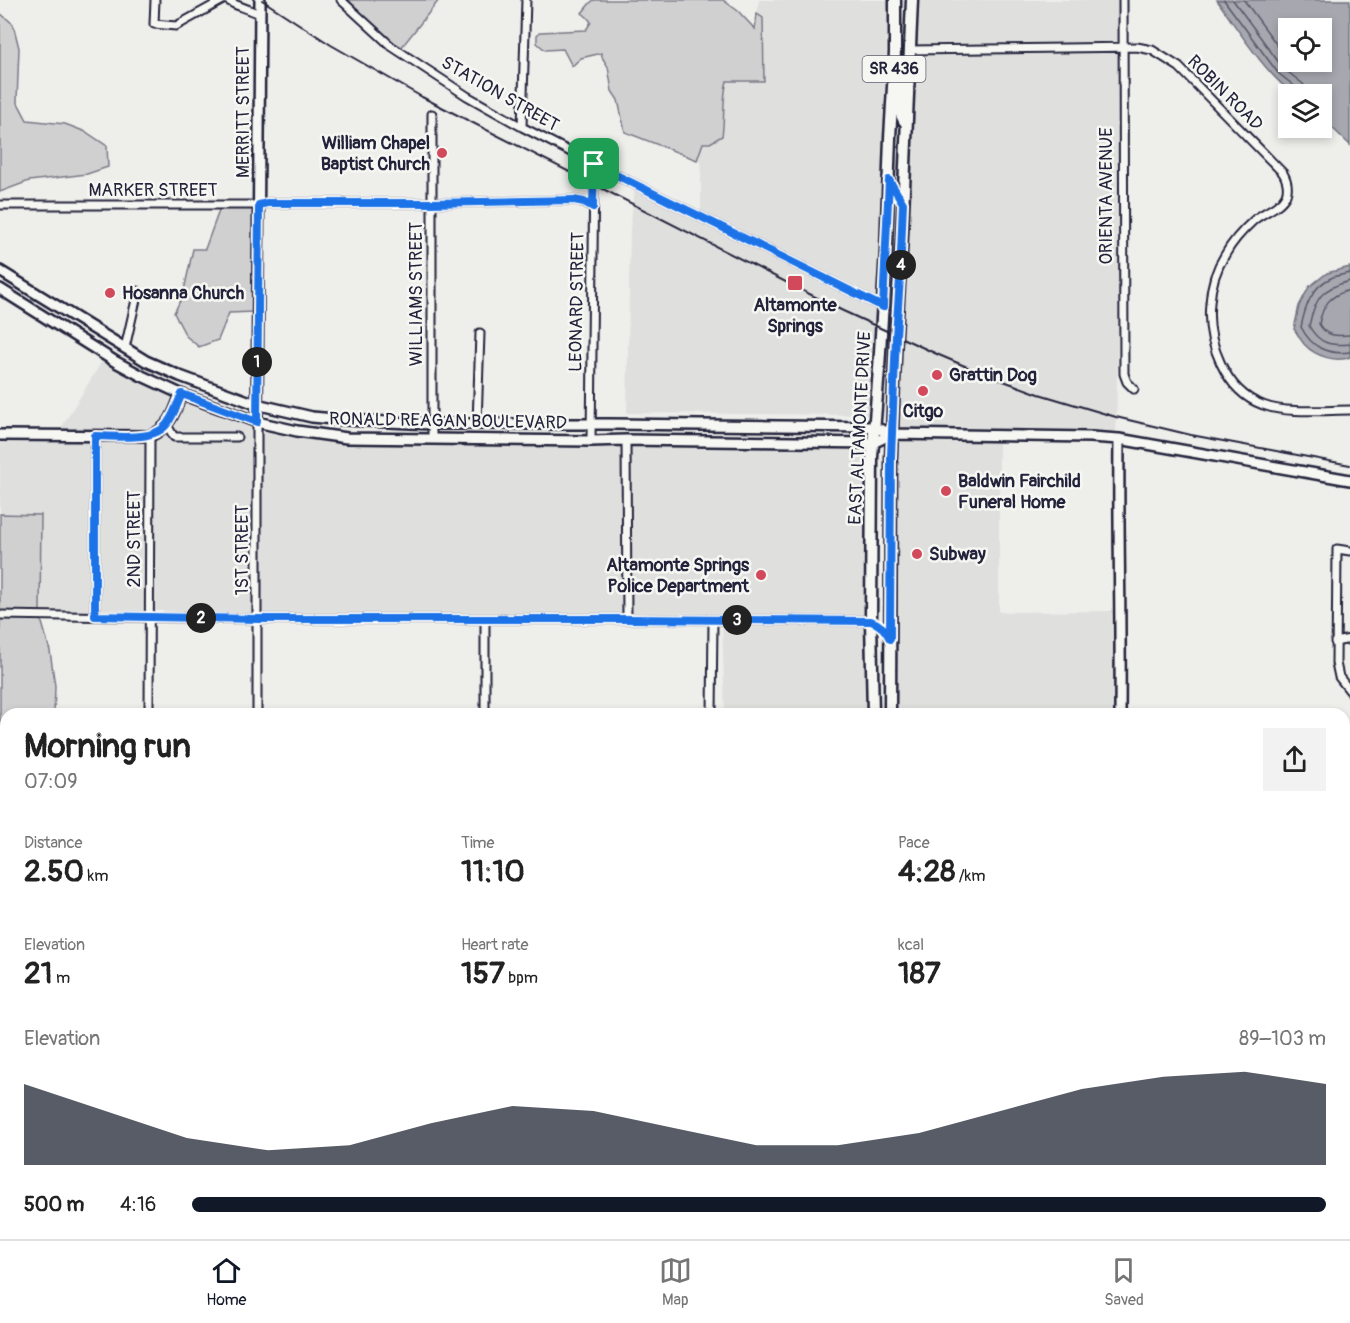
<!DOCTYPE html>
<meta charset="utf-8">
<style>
body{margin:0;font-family:Pangolin,sans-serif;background:#f2f2f2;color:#222;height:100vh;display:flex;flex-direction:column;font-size:22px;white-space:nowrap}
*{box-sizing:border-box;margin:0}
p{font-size:20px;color:#767676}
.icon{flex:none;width:33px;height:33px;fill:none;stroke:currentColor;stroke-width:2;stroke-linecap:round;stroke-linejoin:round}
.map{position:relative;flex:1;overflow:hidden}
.sheet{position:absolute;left:0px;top:708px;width:1350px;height:531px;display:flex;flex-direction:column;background:#fff;border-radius:18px 18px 0 0;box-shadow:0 3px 9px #0003}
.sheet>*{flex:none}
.tools{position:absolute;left:1278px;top:18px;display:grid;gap:12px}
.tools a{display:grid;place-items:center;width:54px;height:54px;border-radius:0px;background:#fff;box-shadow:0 3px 9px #0003;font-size:30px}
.pin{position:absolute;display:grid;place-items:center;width:51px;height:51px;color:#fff;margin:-26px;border-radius:12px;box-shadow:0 3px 9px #0006}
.km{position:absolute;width:30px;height:30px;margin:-15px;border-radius:50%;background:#222;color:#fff;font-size:16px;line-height:30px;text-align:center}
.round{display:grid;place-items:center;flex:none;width:63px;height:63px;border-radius:0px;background:#f2f2f2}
.summary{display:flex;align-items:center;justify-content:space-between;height:102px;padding:0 24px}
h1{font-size:33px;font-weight:700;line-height:45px}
.figures{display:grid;grid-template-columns:repeat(3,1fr);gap:9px;height:102px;padding:6px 24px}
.figures div{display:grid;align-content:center}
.figures b{font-size:30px;font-weight:700}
.figures small{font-size:16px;font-weight:400}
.figures p{font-size:16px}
.chart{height:168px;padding:12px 24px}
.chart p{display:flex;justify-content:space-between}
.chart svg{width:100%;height:108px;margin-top:6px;fill:#111827;opacity:.7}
ul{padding:0 24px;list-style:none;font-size:20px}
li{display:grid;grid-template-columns:96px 72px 1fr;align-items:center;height:45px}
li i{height:15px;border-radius:8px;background:#111827}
.tab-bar{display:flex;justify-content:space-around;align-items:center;height:84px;border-top:2px solid #e0e0e0;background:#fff;font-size:16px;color:#767676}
.tab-bar a{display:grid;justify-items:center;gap:3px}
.tab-bar .active{color:#111827}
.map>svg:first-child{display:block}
</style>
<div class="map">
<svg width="1350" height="1239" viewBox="0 0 1350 1239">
<rect width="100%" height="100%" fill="#eeeeeb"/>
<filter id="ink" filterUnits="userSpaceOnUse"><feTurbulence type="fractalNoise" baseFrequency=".0167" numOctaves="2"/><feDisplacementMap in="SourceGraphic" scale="12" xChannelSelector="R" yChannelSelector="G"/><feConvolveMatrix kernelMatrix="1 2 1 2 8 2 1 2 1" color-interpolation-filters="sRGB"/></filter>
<g filter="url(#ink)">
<path fill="#dfdfde" d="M 759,0 L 888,0 L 877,300 L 701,213 L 701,161 L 697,160 L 703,143 L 722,136 L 724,120 L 724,91 L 727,81 L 763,18 L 757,14 Z
M 917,0 L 1119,0 L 1118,43 L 915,46 Z
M 1118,50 L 1119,271 L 1116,435 L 900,430 L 914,54 Z
M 635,188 L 877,308 L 872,415 L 627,413 L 630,229 Z
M 102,361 L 175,398 L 172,408 L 162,424 L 149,432 L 0,432 L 0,429 L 10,429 L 10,428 L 61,428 Z
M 183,402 L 253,428 L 253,616 L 153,613 L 154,438 L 166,431 L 170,439 L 174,441 L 241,441 L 240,434 L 176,434 L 172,424 Z
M 261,430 L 315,440 L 358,444 L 435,444 L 550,448 L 622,446 L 623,615 L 262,616 Z
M 900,437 L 999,439 L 999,612 L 1116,611 L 1116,714 L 896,714 L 898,493 Z
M 0,439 L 91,439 L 90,612 L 40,612 L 41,515 L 0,514 Z
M 99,439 L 145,439 L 144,613 L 99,613 Z
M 630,446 L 871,446 L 871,618 L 721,616 L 721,615 L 631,616 Z
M 722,624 L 871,625 L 871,714 L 725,714 Z
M 1344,1066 L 1350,1066 L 1350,1239 L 1126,1239 L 1126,1233 L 1344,1233 Z
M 716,1233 L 790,1233 L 786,1239 L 711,1239 Z
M 872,1233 L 1118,1233 L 1118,1239 L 875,1239 Z"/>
<path fill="#d0d0d1" stroke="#797986" stroke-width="1.5" d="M 347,0 L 439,0 L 401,48 L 381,33 Z
M 594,0 L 723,0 L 738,11 L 755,29 L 757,14 L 763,18 L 764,81 L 727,81 C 722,99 725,118 722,136 L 710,143 L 703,143 L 697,160 L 625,132 L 618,100 L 612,91 L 608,67 L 602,57 L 602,53 L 581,58 L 572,66 L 563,49 L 545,50 L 537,43 L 537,35 L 540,32 L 586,30 L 591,22 L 587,17 L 582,13 L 590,3 Z
M 0,13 L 13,24 L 19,48 L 17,101 L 27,120 L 65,124 L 86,132 L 107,146 L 108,167 L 87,174 L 29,181 L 0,192 Z
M 239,207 L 252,209 L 254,212 L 253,312 L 229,313 L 218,340 L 199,347 L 186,336 L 174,313 L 183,295 L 193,249 L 205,249 L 220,208 Z
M 0,514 L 41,515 L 40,612 L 0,612 Z
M 0,619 L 41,619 L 50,651 L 55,686 L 54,714 L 6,714 L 6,779 L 0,779 Z
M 6,986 L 6,1149 L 0,1152 L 0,988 Z"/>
<path fill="#a7a7af" stroke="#727281" stroke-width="1.5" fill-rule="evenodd" d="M 1217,0 L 1350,0 L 1350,145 L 1322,118 L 1322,94 C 1314,94 1305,96 1298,94 C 1276,90 1231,20 1217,0 ZM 1288,28 L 1322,28 L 1322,62 L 1288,62 Z
M 1350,267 L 1350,357 C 1337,363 1315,356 1305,345 C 1301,341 1298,334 1294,329 L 1299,306 L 1309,287 L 1327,273 Z
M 276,1233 L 705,1233 L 696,1239 L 272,1239 Z"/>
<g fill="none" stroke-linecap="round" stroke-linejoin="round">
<path stroke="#575769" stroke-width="1.5" d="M 1224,0 L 1278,73 L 1297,88 L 1299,94
M 1233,0 L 1283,68 L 1303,84 L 1306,89 L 1307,94
M 1244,0 L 1288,60
M 1350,273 C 1344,275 1336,275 1331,278 C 1311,287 1305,308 1301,327 C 1312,348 1327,355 1350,352
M 1350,281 C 1322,288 1315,298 1309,326 C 1319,344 1331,346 1350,344
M 1350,290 C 1330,295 1323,304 1319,324 C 1326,337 1337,336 1350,335"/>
<g stroke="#22223b" stroke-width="11">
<path id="street" d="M 155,0 L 154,24 L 176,26 L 223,0
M 227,0 L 234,4 L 260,14
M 341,0 L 391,46 L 467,96 L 522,127 L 594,164 L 883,307
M 1123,0 L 1124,374 L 1127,382 L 1134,389
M 910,50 L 1137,47 L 1152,50 L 1179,67 L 1283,173 C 1287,180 1289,187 1286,195 C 1280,207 1264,212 1254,220 C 1243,230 1232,242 1225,255 C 1216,269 1211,287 1210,303 C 1206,341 1225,392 1263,405 C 1286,414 1325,410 1350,410
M 432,114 L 432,439
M 522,127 L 526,0
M 0,205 L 259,205 L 267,203 L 431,203 L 574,200 L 584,202 L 593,207
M 125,348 L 138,291
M 257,422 L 257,714
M 477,424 L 480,333
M 167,425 L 174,437 L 237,437
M 626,440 L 627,619
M 591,441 L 594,164
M 1350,551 L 1337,549 L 1336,663 L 1339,677 L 1350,691
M 0,615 L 257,619 L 627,619 L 871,621
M 95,616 L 95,436
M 1335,642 L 1350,639
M 149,714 L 150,436
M 485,714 L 485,620
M 712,714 L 713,620
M 1344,777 L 1350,763
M 0,839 L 6,839
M 1344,880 L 1348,888 L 1348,931 L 1350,931
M 1344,1062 L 1350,1062
M 808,1233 L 813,1239
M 29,1239 L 29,1233
M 190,1239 L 194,1233
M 792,1239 L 796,1233"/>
</g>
<g stroke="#22223b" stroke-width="14">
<path id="secondary" d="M 0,271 L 146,361 L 180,376 L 256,404 L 312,417 L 345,420 L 432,424 L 610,424 L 874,427 L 892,434 L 1091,437 L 1119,439 L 1350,480
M 0,289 L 116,362 L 142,376 L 181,394 L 257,422 L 297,431 L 347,438 L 591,441 L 626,440 L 873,443 L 892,434
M 257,422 L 260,0
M 0,435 L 150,436 C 170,427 174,414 181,394
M 1119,439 C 1118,530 1121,622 1120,714
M 1122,1233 L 1122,1239"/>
</g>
<g stroke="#22223b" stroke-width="15">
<path id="primary" d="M 900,63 L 901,69 C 901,84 895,113 906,123
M 873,714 L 871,621 L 872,457 L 879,369 L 886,249 L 890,138 L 895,52 L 895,0
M 890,714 L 891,457 L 896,336 L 902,237 L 912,0
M 868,1233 L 871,1239
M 845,1239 L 847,1233"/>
</g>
<use href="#street" stroke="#f6f6f2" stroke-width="7"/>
<use href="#secondary" stroke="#f6f6f2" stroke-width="9"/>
<use href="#primary" stroke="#f6f6f2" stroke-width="10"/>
<path stroke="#22223b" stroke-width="2" d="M 262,0 L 331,45 L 422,97 L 841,310 L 939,355 L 979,372 L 1039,394 L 1116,417 L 1191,435 L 1350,465"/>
</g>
</g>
<g fill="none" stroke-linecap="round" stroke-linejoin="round" filter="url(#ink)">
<g stroke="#fff" stroke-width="12">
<path id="route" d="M 594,164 L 883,307 L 889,180 L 903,203 L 900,278 L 896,336 L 891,457 L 890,639 C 886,630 880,624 871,621 L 627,619 L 258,619 L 95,616 L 95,436 C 116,436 154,442 167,424 C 174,415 177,404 182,394 L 257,422 L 259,205 L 267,203 L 431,203 L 574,200 L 584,202 L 593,207 Z"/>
</g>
<use href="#route" stroke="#1a73e8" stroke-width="8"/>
</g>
<g fill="#d1495b" stroke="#f6f6f2" stroke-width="2">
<circle cx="442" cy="153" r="6"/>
<rect x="787" y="275" width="16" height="16" rx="3"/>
<circle cx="110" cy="293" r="6"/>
<circle cx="937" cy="375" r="6"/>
<circle cx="923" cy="391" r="6"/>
<circle cx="946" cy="491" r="6"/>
<circle cx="917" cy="554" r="6"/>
<circle cx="761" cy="575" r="6"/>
</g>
<g text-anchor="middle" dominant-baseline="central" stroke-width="5" stroke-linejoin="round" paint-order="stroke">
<rect fill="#f6f6f2" stroke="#626272" stroke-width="1.5" x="862.5" y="56" width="63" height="26" rx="4.5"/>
<g font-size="16" font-weight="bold" fill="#22223b">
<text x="894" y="69">SR 436</text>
</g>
<g font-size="18" fill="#22223b" stroke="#f6f6f2">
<text transform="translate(1225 93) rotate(45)">ROBIN ROAD</text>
<text transform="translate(500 94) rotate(30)">STATION STREET</text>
<text transform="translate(243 112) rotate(-90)">MERRITT STREET</text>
<text x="153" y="190">MARKER STREET</text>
<text transform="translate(1106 196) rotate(-90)">ORIENTA AVENUE</text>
<text transform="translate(416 294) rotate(-90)">WILLIAMS STREET</text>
<text transform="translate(577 302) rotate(-89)">LEONARD STREET</text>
<text transform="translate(448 421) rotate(1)">RONALD REAGAN BOULEVARD</text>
<text transform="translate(860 428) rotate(-87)">EAST ALTAMONTE DRIVE</text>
<text transform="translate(134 539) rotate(-90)">2ND STREET</text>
<text transform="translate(242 550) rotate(-90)">1ST STREET</text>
</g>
<g font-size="18" font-weight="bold" fill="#22223b" stroke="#f6f6f2" text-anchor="start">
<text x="430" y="143" text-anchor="end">William Chapel<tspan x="430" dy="21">Baptist Church</tspan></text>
<text x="122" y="293">Hosanna Church</text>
<text x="795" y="305" text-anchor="middle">Altamonte<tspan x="795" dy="21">Springs</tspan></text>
<text x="949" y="375">Grattin Dog</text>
<text x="923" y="411" text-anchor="middle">Citgo</text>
<text x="958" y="481">Baldwin Fairchild<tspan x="958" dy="21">Funeral Home</tspan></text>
<text x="929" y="554">Subway</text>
<text x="749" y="565" text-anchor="end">Altamonte Springs<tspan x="749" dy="21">Police Department</tspan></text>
</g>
</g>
</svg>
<div class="tools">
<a><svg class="icon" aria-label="locate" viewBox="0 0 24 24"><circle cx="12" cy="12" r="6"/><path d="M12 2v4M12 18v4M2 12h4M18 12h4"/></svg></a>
<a><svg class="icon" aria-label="layers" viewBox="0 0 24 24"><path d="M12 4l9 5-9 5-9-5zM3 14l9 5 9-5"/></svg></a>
</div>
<div class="pin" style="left:594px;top:164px;background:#1e9e55"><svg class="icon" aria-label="arrive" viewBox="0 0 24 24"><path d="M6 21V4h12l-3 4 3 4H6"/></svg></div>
<b class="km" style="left:257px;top:362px">1</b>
<b class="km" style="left:201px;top:618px">2</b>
<b class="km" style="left:737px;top:620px">3</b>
<b class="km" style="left:901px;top:265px">4</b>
<section class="sheet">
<div class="summary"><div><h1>Morning run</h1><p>07:09</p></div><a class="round"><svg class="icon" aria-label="share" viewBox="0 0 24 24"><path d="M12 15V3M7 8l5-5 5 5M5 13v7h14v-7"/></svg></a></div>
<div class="figures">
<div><p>Distance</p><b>2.50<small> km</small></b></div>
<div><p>Time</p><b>11:10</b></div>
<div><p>Pace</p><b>4:28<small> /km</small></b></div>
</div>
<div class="figures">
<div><p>Elevation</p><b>21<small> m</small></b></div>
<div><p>Heart rate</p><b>157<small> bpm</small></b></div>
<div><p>kcal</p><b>187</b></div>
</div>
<div class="chart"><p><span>Elevation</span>89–103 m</p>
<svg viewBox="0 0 160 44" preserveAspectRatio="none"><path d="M0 44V11L10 22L20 33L30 38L40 36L50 27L60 20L70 22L80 29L90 36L100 36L110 31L120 22L130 13L140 8L150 6L160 11V44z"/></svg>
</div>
<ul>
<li><b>500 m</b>4:16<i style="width:100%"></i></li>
</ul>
</section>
</div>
<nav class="tab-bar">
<a class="active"><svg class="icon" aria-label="home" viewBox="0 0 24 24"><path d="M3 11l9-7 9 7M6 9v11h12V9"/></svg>Home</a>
<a><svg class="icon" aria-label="map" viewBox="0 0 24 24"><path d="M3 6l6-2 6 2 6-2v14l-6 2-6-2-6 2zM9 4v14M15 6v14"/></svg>Map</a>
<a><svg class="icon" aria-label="saved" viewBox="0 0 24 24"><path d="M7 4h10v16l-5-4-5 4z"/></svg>Saved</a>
</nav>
